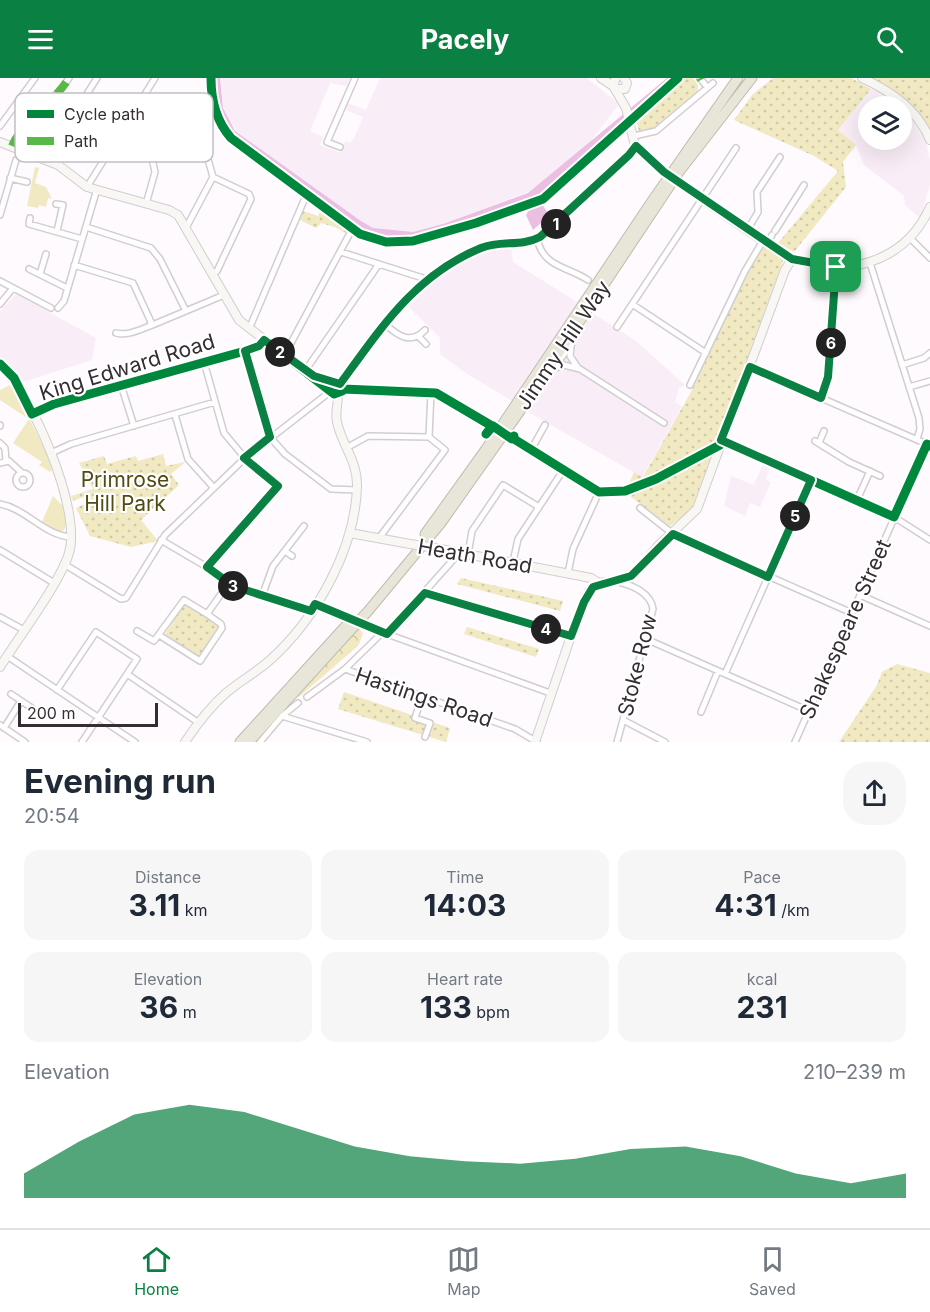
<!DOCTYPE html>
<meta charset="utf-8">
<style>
body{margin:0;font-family:Inter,sans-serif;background:#f6f6f7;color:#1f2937;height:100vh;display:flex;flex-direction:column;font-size:22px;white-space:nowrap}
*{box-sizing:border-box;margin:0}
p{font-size:20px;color:#747a83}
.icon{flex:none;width:33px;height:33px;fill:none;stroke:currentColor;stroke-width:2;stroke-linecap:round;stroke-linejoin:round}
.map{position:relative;height:664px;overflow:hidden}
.drawer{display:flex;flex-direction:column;background:#fff;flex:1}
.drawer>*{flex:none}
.fabs{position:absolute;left:858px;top:18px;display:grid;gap:12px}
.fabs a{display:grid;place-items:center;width:54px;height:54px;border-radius:50%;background:#fff;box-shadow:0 6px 24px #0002;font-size:30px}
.scale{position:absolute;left:18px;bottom:15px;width:140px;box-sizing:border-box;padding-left:6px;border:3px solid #342e33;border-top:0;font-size:16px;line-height:21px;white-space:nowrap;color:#342e33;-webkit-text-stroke:4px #fff;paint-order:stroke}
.pin{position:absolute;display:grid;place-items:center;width:51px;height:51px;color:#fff;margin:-26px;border-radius:12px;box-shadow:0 3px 9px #0006}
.km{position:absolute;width:30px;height:30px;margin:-15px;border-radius:50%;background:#222;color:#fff;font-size:16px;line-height:30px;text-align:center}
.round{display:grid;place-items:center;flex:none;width:63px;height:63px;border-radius:24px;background:#f6f6f7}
.summary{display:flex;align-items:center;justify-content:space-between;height:102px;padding:0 24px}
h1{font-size:33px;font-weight:700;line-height:45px}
.stats{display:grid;grid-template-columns:repeat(3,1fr);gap:9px;height:102px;padding:6px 24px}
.stats div{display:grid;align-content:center;border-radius:15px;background:#f6f6f7;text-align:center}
.stats b{font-size:30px;font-weight:700}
.stats small{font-size:16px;font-weight:400}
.stats p{font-size:16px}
.chart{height:168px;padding:12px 24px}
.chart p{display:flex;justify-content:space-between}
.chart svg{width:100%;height:108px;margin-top:6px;fill:#0b8043;opacity:.7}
header{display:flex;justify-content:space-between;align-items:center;height:78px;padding:0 24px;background:#0b8043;color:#fff;font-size:27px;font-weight:700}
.tab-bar{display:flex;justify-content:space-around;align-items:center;height:84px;border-top:2px solid #e0e1e3;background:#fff;font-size:16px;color:#747a83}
.tab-bar a{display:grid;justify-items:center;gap:3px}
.tab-bar .active{color:#0b8043}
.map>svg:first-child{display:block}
</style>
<header><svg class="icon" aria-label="menu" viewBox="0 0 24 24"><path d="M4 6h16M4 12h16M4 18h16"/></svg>Pacely<svg class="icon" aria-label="search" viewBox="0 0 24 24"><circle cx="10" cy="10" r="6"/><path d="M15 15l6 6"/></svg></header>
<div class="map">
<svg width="930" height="664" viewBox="0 0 930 664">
<defs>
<pattern id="forest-crowns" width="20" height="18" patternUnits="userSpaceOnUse" patternTransform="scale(1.5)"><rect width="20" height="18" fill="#f0e9c2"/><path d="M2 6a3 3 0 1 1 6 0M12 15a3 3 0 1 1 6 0" fill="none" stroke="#cec8a7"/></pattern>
<pattern id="park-dots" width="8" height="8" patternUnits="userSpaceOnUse" patternTransform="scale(1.5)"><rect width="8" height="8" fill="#f0e9c2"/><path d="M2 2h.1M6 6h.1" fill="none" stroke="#cec8a7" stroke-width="1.8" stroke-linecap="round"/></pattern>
</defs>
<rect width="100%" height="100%" fill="#fefafd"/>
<path fill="#f9eef7" d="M 220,0 L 350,0 L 346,8 L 330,5 L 310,53 L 323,59 L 320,67 L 341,75 L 345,63 L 350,65 L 354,60 L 363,39 L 346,32 L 348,25 L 366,32 L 380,0 L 587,0 L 619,26 L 587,68 L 536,111 L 443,146 L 413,154 L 395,154 L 373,150 L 361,143 L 240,57 L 225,37 Z
M 871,11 L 887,18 L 900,28 L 868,28 L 868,62 L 902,62 L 902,30 L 914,45 L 926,65 L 930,82 L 930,107 L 920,140 L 905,127 L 904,118 L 864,87 L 856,67 L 838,52 Z
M 506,170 L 511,170 L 513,184 L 577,224 L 512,323 L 464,294 L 440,276 L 440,260 L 407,227 L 420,212 L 453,190 L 477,176 Z
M 16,216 L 96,260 L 92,282 L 23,304 L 0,278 L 0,233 Z
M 592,235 L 636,263 L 685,307 L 679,310 L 675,324 L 682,328 L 642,399 L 526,333 L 547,299 L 567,277 Z
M 764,384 L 771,387 L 766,402 L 771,404 L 760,429 L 750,425 L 745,438 L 724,428 L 731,398 L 754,407 Z"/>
<path fill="#f0e9c2" d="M 35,89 L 39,90 L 35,105 L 46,109 L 52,121 L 48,120 L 46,129 L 39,127 L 38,130 L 27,128 Z
M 12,306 L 46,374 L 52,392 L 50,394 L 39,387 L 42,384 L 13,365 L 29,341 L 0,322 L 0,312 Z
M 53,418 L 62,427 L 67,445 L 64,452 L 59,454 L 42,444 Z"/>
<path fill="url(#forest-crowns)" d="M 359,550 L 363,556 L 358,568 L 299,619 L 296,617 Z"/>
<path fill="url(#park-dots)" d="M 680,0 L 693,0 L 698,7 L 698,13 L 651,52 L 639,53 L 635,40 Z
M 773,0 L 851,0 L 871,11 L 838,52 L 856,67 L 843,84 L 846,109 L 794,174 L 778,165 L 838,93 L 814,78 L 734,42 L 752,17 Z
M 871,0 L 930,0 L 930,56 L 908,26 Z
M 309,119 L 354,154 L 352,159 L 335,149 L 321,145 L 316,150 L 300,142 L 303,133 L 318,138 L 320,134 L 307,125 Z
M 762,169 C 768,168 781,177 783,183 L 694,425 L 692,432 L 670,448 L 631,419 L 628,408 L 634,394 L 643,399 L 692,312 L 750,188 Z
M 163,376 L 166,388 L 185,384 L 171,396 L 179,407 L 141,442 L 158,463 L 131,469 L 90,458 L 76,430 L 86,425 L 83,419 L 73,423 L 71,418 L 93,411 L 79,385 L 104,378 L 107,386 L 136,378 L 138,383 Z
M 461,500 L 563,523 L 560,533 L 457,506 Z
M 188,526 L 219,549 L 199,578 L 165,556 L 183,528 Z
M 467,549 L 539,571 L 536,579 L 464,556 Z
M 897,586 L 930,595 L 930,664 L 839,664 L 877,607 L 882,594 Z
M 344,614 L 450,650 L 446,664 L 338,631 Z"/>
<path fill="#eabfe2" d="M 212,0 L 220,0 L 223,30 L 235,53 L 361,143 L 373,150 L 413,154 L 443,146 L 528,115 L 667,0 L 676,0 L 539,120 L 549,138 L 533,152 L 526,137 L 535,122 C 488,139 410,179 362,156 L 231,59 L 216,31 Z"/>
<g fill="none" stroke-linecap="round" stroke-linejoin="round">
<g stroke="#d1cdd0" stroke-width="8">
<path id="street" d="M 700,0 L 707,9
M 0,48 L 35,0
M 165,52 L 173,58
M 634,58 L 656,53 L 713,5
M 12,68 C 23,43 53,26 69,0
M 340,69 L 327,64 L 355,0
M 45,82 L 97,0
M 10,100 L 27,104
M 87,109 L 155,0
M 56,126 L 63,127 L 57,153
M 146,126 L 155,94 L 151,76 L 172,40 L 161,32
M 0,137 L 16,82
M 30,140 L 29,146 L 82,161
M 187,148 L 213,99 L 198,46
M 86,149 L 151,170 L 160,181 L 186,233
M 748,151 L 758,134 L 757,114 L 780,79
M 775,153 L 804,107
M 910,160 L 930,180
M 537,161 C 544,190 567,188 588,202
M 768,164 L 772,157
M 341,174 L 426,201
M 870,185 L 919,340 L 920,351 L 917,361
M 74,187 L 133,205 L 151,244 L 150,248 C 139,252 127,258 116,255
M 29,191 L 67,210
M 40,196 L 46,176
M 213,196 L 217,193 L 251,121 L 249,116 L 213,99
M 0,203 L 51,230
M 0,226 L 13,210
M 632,226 L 706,275
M 58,230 L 64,223 L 97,111
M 385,246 C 398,258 411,267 425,252
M 150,248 L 224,217
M 617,249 L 736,70
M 249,251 L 305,120
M 419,259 L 426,266
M 572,261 L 570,278 L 578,290
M 245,273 L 270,359 L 285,376 L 331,411 L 357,412
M 284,278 L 349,157
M 204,284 L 224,355 L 245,380 L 277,407 L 207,489
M 902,287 L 924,280 L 930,275
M 554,289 L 569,270
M 750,289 L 929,367
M 550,292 L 564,287 L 580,291 L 664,345
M 305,293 L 379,186
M 121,307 L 134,348
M 690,307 L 745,193 L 764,161
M 909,309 L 930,303
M 343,311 L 436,315 L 490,347 L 486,353
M 821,320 L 828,299 L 836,189
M 32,336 L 54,326 L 245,273 L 259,268 L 264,262
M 175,337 L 188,381 L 214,410
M 0,347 L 0,348
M 429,359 L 431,314
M 721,362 L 894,439 L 930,462
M 516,363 L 599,414 L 573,471 L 568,495
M 815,363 L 849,384 L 880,398
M 0,365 L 5,370 L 6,383
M 819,365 L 824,353
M 348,369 L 368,358 L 429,359 L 445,372 L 379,460
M 531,372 L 545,347
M 51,375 L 71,366 L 215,324
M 0,385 L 9,383 L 21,394
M16 402a7 7 0 1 1 14 0a7 7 0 1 1-14 0Z
M 857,422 L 870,393
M 0,426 C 27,431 43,457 71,459
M 640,430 L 673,456 L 852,535
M 161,462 L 207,489 L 228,506 L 311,533
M 0,472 L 54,505
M 285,473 L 292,478
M 468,476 L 472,453 L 503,407 L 539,429
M 513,484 L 518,461 L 564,391
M 64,486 L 121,521 L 126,520 L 165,457 L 245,380 L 331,313
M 425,515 L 571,558
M 860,517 L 930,548
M 262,518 L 273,488 L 304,448
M 316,527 L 344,540
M 0,539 L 24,552
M 365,548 L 550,615
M 137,553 L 154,563 L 184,522 L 207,536
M 387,556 L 460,474
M 159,557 L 200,583 L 222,550 L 221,546 L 207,536 L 228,506
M 646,561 L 809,633
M 7,578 L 135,664
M 345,591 L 515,651 L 537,664
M 127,596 L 199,645
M 725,596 L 811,402
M 57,612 L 96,554 L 137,581 L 82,664
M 11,616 L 32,630
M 422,618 L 415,640 L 430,645 L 425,659
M 307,619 L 345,591 L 383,554
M 701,634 L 718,593
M 282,638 L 367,664
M 623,642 L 665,664
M 0,647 L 25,664
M 4,650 L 21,623
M 260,664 L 282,638 L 298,625
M 617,664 L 653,531 C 651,515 632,507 618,504
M 795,664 L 927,366"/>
</g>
<g stroke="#d1cdd0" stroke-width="10">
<path id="secondary" d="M 601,0 L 613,8
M 616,0 L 613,8 L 626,30 L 635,68 L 664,94
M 862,0 C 892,14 917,31 930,62
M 615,11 L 625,11 L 627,5 L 624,0
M 0,64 L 58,87 L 87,109 L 169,132 L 178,137 L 239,242 L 334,316 L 342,313 L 340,306 L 314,298
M 681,106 C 715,129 756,161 791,180 C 796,183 804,183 809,185 C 859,198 909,177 930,129
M 0,286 C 32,317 82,431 69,475 C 60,505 18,560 0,589
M 340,306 C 380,250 415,198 480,170 C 500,162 522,170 542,158 L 629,77 L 635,68
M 350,455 L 410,466
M 430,469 L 591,500 L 599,505
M 185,664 C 197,646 210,629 226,615 C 240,603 257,594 270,582 C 316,541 355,471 357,409 C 358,383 342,368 337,344 C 335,335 338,326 338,317
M 535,664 L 571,558 L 589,513 L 599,505 L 621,502 L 634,496 L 658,468 L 697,431 L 785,192 L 792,181"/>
</g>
<g stroke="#bfbbad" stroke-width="11">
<path id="highway" d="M 425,456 L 486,371 L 652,123 L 738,0
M 240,664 L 351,542
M 249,664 L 369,532 L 441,445 L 520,333 L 679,94 L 752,0"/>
</g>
<use href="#street" stroke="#fffeff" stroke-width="5"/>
<use href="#secondary" stroke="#f8f7f3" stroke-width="8"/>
<use href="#highway" stroke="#e8e6d8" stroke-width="9"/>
<g stroke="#d1cdd0" stroke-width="8" stroke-linecap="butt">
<path id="street-bridge" d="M 344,540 L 365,548"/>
</g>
<g stroke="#d1cdd0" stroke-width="10" stroke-linecap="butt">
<path id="secondary-bridge" d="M 664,94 L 681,106
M 410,466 L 430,469"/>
</g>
<use href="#street-bridge" stroke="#fffeff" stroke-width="5"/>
<use href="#secondary-bridge" stroke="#f8f7f3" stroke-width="8"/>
<path stroke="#58b947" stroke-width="8" stroke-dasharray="15 8" stroke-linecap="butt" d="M 700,0 L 701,2
M 12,68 C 23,43 53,26 69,0
M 344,540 L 365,548"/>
<g stroke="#fff" stroke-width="13">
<path id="cycleway" d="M 211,0 C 211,22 216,43 231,60 L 360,156 L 386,164 L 413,163 L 476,145 L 543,121 L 678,0
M 0,286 L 14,300 L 32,336 L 54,326 L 245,273 L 259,268 L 264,262 L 334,316 L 342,313 L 340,306 L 314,298
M 343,311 L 436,315 L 492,348 L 486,356 L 493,348 L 512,361 L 514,358 L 514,361 L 599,414 L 625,413 L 656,401 L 720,367 L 721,362 L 894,439 L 927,366 L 930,368"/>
</g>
<use href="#cycleway" stroke="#00873e" stroke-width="9"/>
</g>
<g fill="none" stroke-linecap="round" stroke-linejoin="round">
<g stroke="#fff" stroke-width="12">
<path id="route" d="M 636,68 L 664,94 L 792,181 L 836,189 L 828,299 L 821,320 L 750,289 L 721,362 L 811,402 L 768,499 L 673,456 L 631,498 L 593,509 L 584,524 L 571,558 L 425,515 L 387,556 L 315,526 L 311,533 L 233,508 L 207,489 L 278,408 L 244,380 L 270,359 L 245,273 L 259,268 L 264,262 L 314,298 L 340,306 C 381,250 415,197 481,170 C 501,162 521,169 540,159 L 629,77 Z"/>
</g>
<use href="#route" stroke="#0b8043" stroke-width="8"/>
</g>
<g text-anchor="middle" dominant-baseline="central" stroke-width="4.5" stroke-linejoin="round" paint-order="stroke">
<g font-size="21" fill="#342e33" stroke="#fff">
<text transform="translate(563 267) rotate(-56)">Jimmy Hill Way</text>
<text transform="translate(127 289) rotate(-17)">King Edward Road</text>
<text transform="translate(475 478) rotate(10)">Heath Road</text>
<text transform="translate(845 551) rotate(-66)">Shakespeare Street</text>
<text transform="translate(637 587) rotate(-76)">Stoke Row</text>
<text transform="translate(424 619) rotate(19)">Hastings Road</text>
</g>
<g font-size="21" fill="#524b13" stroke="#fff">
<text x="125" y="401">Primrose<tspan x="125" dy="24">Hill Park</tspan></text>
</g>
</g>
<rect x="15" y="15" width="198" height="69" rx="9" fill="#fff" stroke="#c2c0c2" stroke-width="1.5"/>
<rect x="27" y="32" width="27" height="8" fill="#00873e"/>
<rect x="27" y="59" width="27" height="8" fill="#58b947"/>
<g font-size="16" fill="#342e33">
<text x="64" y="42">Cycle path</text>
<text x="64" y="69">Path</text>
</g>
</svg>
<div class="fabs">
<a><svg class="icon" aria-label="layers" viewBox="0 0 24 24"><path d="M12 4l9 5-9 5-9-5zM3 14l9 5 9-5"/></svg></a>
</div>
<div class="scale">200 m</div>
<div class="pin" style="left:836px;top:189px;background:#1e9e55"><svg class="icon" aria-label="arrive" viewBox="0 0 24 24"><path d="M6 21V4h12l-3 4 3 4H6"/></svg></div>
<b class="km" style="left:556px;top:146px">1</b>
<b class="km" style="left:280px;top:274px">2</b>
<b class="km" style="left:233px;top:508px">3</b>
<b class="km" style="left:546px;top:551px">4</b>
<b class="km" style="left:795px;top:438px">5</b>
<b class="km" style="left:831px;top:265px">6</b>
</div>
<section class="drawer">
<div class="summary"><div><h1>Evening run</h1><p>20:54</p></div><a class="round"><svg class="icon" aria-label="share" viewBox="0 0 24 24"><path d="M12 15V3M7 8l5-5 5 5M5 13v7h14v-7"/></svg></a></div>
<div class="stats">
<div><p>Distance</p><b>3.11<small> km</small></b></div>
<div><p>Time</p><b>14:03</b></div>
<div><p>Pace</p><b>4:31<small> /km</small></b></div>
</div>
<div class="stats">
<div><p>Elevation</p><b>36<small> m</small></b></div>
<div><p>Heart rate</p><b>133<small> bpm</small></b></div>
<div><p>kcal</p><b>231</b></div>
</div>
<div class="chart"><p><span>Elevation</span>210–239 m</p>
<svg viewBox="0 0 160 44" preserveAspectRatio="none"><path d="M0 44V34L10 21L20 10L30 6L40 9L50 16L60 23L70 27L80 29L90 30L100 28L110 24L120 23L130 27L140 34L150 38L160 34V44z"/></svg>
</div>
</section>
<nav class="tab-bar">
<a class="active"><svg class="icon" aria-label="home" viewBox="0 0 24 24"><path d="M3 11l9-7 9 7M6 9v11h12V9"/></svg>Home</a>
<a><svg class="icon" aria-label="map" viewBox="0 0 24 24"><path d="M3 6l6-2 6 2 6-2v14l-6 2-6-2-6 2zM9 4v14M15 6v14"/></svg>Map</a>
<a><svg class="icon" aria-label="saved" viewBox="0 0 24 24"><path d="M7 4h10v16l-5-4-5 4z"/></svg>Saved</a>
</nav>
